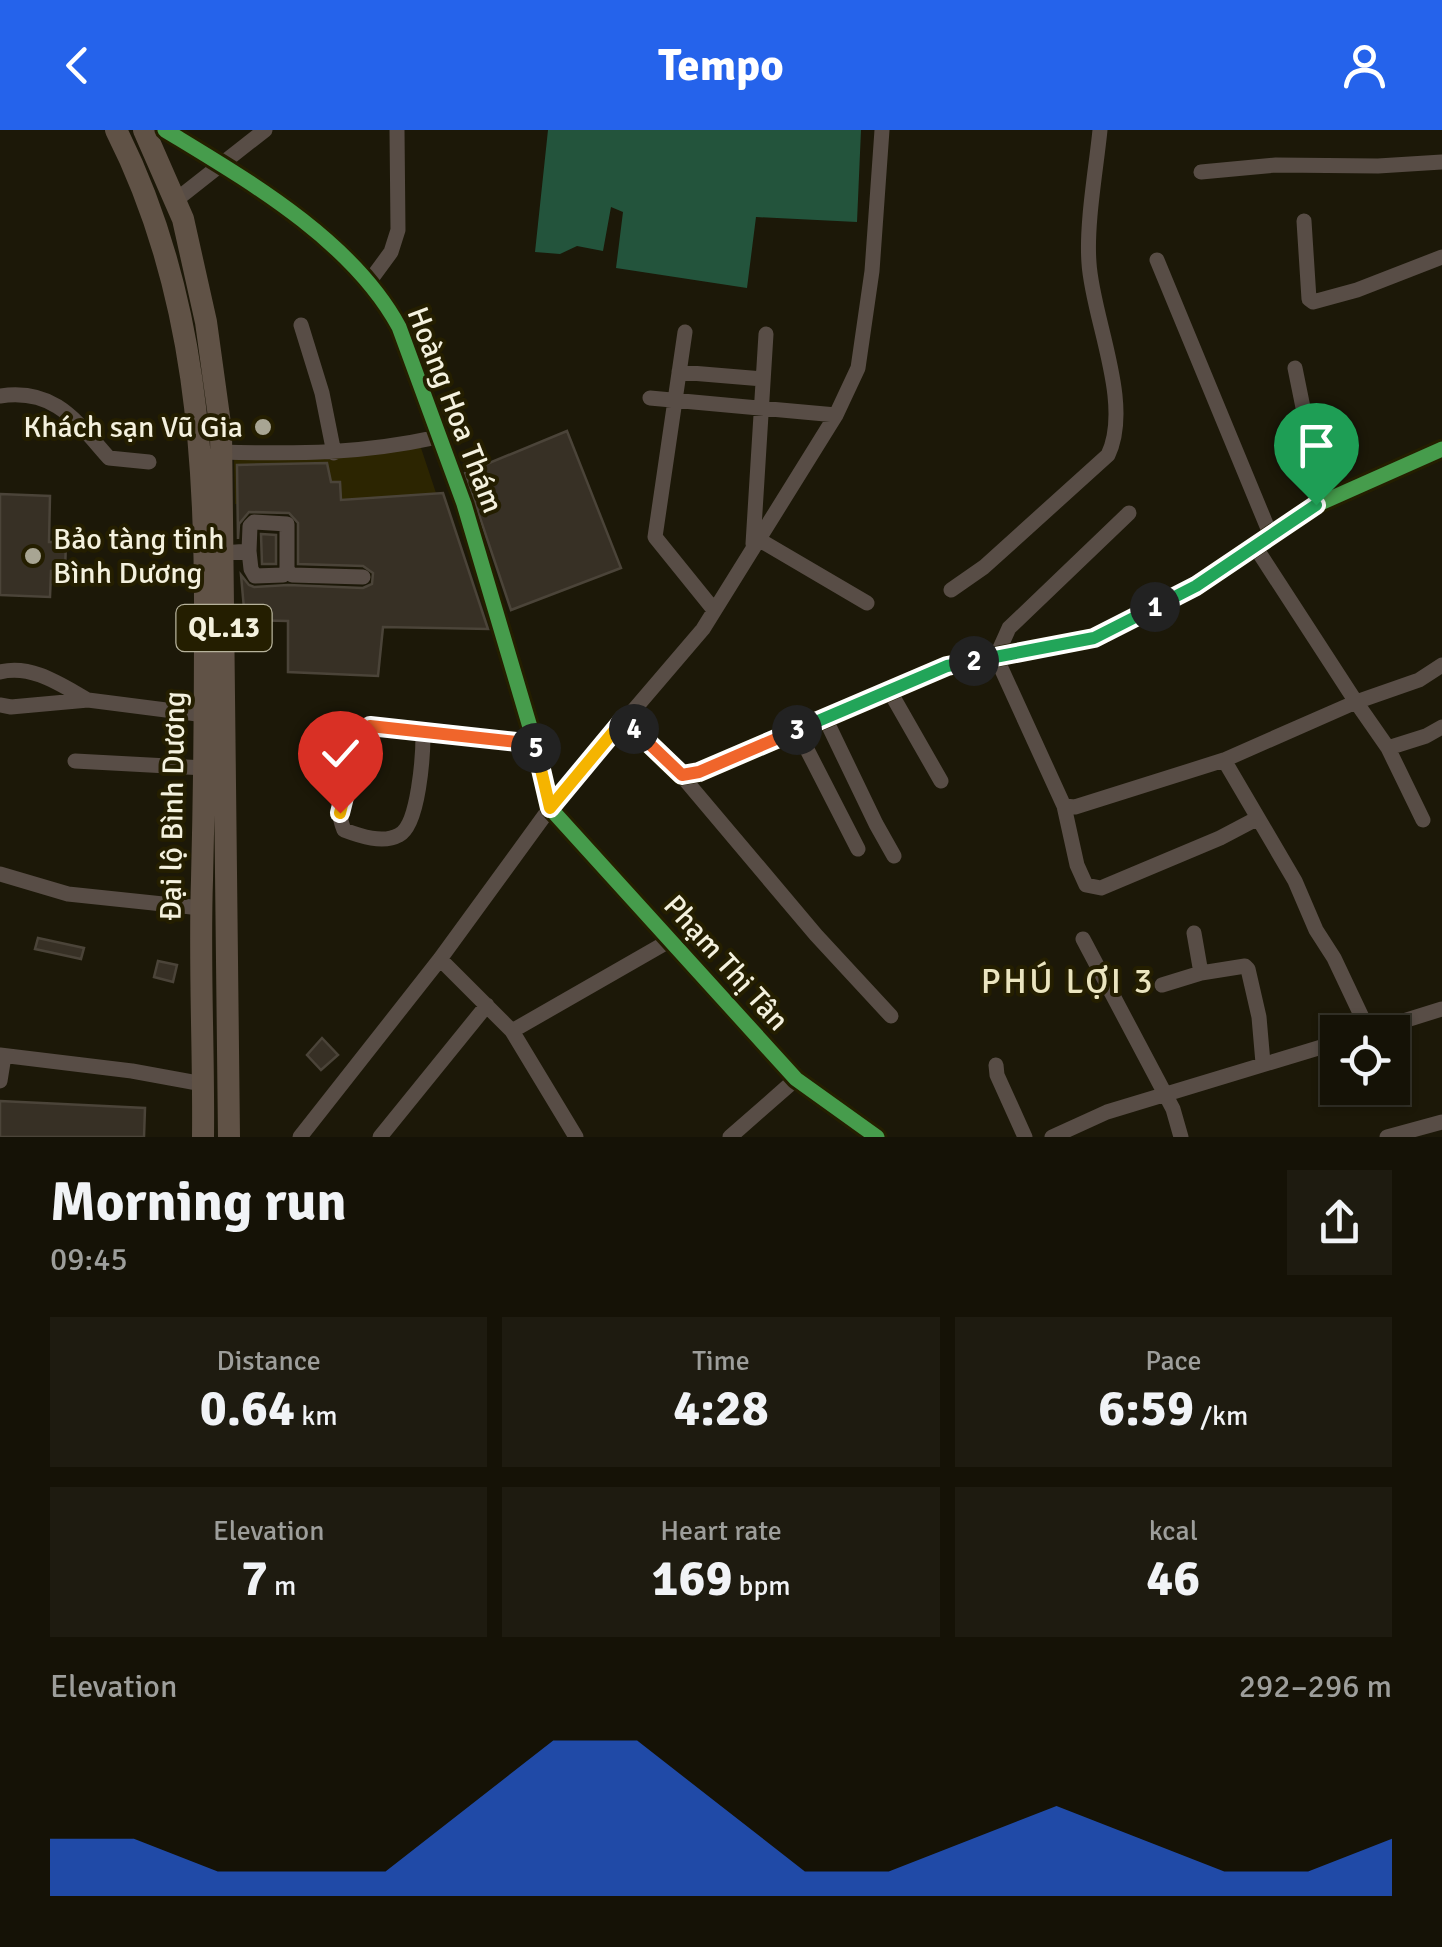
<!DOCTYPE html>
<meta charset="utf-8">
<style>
body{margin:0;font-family:Signika,sans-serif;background:#1e1b10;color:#f1f3f6;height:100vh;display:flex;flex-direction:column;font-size:38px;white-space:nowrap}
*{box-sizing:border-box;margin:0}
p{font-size:32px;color:#9d9e9b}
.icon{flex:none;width:55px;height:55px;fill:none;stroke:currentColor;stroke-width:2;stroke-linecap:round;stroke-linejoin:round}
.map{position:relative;height:1007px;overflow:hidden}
.drawer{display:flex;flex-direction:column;background:#151206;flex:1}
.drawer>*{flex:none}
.buttons{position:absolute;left:1320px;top:885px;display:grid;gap:20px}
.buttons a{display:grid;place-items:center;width:90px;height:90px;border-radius:0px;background:#151206;box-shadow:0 2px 8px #0004,0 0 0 2px #343228;font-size:50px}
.pin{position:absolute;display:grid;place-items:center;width:85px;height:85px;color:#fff;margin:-102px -42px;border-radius:50% 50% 50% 0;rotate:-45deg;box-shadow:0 0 10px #0007}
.pin .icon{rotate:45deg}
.km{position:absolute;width:50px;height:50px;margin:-25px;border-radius:50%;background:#222;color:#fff;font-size:28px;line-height:50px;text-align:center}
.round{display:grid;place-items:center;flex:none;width:105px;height:105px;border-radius:0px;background:#1e1b10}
.summary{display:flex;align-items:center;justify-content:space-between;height:170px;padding:0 50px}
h1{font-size:55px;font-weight:700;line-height:75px}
.metrics{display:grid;grid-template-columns:repeat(3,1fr);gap:15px;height:170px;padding:10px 50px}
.metrics div{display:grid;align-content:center;border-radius:0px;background:#1e1b10;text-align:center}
.metrics b{font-size:50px;font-weight:700}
.metrics small{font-size:28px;font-weight:400}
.metrics p{font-size:28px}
.chart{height:280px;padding:20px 50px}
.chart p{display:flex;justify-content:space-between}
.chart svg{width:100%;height:180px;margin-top:10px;fill:#2563eb;opacity:.7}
header{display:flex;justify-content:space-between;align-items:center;height:130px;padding:0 50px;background:#2563eb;color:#fff;font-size:45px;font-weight:700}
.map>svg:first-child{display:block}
</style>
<header><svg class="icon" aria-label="back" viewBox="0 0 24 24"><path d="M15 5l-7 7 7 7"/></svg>Tempo<svg class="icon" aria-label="person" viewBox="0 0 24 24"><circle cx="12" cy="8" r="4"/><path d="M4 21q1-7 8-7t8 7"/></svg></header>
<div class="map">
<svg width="1442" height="1007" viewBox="0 0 1442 1007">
<rect width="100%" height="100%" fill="#1c1808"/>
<path fill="#2c2501" d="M 420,315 L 436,363 L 311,373 L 235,374 L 234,328 Z"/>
<path fill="#23543c" d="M 548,0 L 861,0 L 857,92 L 756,87 L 747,158 L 616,138 L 623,82 L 611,77 L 603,121 L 577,116 L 560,124 L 535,122 Z"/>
<path fill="#373025" stroke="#4b4439" stroke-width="2.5" d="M 567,301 L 621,438 L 511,480 L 465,343 Z
M 327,333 L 331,352 L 340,352 L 341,370 L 443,363 L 488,499 L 383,497 L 378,546 L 288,542 L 288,491 L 245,490 L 241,445 L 249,455 L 254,457 L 288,455 L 363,458 L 372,454 L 373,443 L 363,436 L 298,434 L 298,393 L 289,383 L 249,382 L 239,394 L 238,409 L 237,335 Z
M 0,364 L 50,366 L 49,412 L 66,412 L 65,441 L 51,441 L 50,467 L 0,465 Z
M 261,404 L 276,405 L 276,434 L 262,434 Z
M 38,808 L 84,818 L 81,829 L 35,819 Z
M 158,831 L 177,835 L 173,852 L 154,847 Z
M 322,908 L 338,925 L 321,940 L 307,925 Z
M 0,971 L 145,978 L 144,1007 L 0,1007 Z"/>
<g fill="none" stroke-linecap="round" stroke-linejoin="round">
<path stroke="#584d46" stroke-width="15" d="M 165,0 C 247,50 352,110 399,197 L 464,374 L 535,614 L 550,678 L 796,949 L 877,1007
M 1201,42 L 1276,35 L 1378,36 L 1442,32
M 176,70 L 265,0
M 1304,91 L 1309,169 L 1313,172 L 1357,160 L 1442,127
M 1157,130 L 1271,406
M 369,152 L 391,122 L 398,100 L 397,0
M 301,195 L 322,263 L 334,323
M 685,202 L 655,407 L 714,480
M 1295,238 L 1311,317 L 1316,375
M 679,242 L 763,249
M 0,266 C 55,258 76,291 109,328 L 149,332
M 650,268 L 836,285
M 221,322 C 300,324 360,324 438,307
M 1129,383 L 1009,498 L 996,527 L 1064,676 L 1075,677 L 1224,630 L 1356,572 L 1256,418
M 758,409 L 867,473
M 753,414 L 766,204
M 249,421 L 251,439 L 255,446 L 283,445 L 287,440
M 223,423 L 249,421 L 250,396 L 254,392 L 287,394 L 287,440 L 292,445 L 363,447
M 951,460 L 984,437 L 1108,325 C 1133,273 1092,187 1089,133 C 1086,94 1096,40 1100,0
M 0,542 C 32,534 61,555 88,570
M 889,560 L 941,651
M 0,575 L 11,577 L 88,570 L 205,585
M 825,588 L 876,694 L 894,726
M 623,589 L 681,645 L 699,642 L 947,536 L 1094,508 L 1196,456 L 1316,375 L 1442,319
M 797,600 L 858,719
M 423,604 C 423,624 419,695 399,705 C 383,714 360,706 344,700 C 342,695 340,689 340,683 C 340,666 356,605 370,597 L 535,614
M 1388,618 L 1426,606 L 1442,597
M 1224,630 L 1295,751 L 1316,800 L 1334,828 L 1369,902
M 75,631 L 205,638
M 681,645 L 816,805 L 891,886
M 1064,676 L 1077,735 L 1086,755 L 1101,758 L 1220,708 L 1258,688
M 1423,690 L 1388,618 L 1356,572 L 1419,550 L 1442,535
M 0,744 L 68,764 L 201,778
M 1194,803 L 1201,843 L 1245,836 L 1248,839 L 1259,887 L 1263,933
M 1083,809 L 1173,979 L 1181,1007
M 440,829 L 512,901 L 576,1007
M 1162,855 L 1201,843
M 512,901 L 669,811
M 1368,902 L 1442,879
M 0,925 L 132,941 L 203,954
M 996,935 L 997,945 L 1025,1007
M 0,951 L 4,926
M 300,1007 L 440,829 L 550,678 L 703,499 L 836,285 L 858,238 L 872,141 L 882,0
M 380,1007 L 487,875
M 730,1007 L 796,949
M 1052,1007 L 1107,982 L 1338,912
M 1387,1007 L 1442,992"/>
<path stroke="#605246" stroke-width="22" d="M 116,0 C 197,160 206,332 205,508 C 205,589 204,669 202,750 C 199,836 204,921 203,1007
M 144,0 L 183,89 L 206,192 L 221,301 L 229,1007"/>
<g stroke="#241e00" stroke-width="21">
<path id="cycleway" d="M 165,0 C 247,50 352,110 399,197 L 464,374 L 535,614 L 550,678 L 796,949 L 877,1007
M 623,589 L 681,645 L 699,642 L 947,536 L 1094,508 L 1196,456 L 1316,375 L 1442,319"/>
</g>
<use href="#cycleway" stroke="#469c4c" stroke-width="15"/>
</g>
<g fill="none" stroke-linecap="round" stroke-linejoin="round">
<g stroke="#fff" stroke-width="20">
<path id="split-1" d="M 1155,477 L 1196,456 L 1316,375"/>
</g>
<g stroke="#fff" stroke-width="20">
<path id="split-2" d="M 974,531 L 1094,508 L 1155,477"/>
</g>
<g stroke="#fff" stroke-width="20">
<path id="split-3" d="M 797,600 L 947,536 L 974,531"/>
</g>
<g stroke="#fff" stroke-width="20">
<path id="split-4" d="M 634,599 L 682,645 L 699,642 L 797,600"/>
</g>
<g stroke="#fff" stroke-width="20">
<path id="split-5" d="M 536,618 L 550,678 L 624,589 L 634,599"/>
</g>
<g stroke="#fff" stroke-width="20">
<path id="split-6" d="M 358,611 L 362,602 L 370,596 L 535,614 L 536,618"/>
</g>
<g stroke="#fff" stroke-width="20">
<path id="split-7" d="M 340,683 L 358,611"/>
</g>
<use href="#split-1" stroke="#22a559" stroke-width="12"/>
<use href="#split-2" stroke="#22a559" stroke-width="12"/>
<use href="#split-3" stroke="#22a559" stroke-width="12"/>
<use href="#split-4" stroke="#f0652b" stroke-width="12"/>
<use href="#split-5" stroke="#f5b400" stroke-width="12"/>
<use href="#split-6" stroke="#f0652b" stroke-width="12"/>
<use href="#split-7" stroke="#f5b400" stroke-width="12"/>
</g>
<g fill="#a8a593" stroke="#241e00" stroke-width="4">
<circle cx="263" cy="297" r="10"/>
<circle cx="33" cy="426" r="10"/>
</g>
<g text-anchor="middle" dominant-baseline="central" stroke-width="8" stroke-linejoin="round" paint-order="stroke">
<rect fill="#241e00" stroke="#b6b29b" stroke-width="2.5" x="176.5" y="475" width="95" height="46" rx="8"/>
<g font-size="28" font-weight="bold" fill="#f4f1de">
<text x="224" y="498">QL.13</text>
</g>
<g font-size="30" fill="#f4f1de" stroke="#241e00">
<text transform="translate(455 280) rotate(69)">Hoàng Hoa Thám</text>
<text transform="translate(173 676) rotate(-89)">Đại lộ Bình Dương</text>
<text transform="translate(726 833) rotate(48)">Phạm Thị Tân</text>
</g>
<g font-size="30" fill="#f4f1de" stroke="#241e00" text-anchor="end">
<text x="243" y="297">Khách sạn Vũ Gia</text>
<text x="53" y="409" text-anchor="start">Bảo tàng tỉnh<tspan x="53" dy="34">Bình Dương</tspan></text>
</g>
<g font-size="35" letter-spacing="2.5" fill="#ebe5c0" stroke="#241e00">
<text x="1068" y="851">PHÚ LỢI 3</text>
</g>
</g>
</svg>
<div class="buttons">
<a><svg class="icon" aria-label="locate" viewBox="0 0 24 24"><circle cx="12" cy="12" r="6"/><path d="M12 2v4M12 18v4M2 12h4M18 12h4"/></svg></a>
</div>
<div class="pin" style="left:1316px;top:375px;background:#1e9e55"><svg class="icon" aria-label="arrive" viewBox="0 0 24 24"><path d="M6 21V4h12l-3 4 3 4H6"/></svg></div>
<div class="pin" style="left:340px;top:683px;background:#d93025"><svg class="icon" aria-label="check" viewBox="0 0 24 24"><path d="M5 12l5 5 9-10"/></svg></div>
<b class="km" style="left:1155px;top:477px">1</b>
<b class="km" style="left:974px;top:531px">2</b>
<b class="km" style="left:797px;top:600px">3</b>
<b class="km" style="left:634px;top:599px">4</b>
<b class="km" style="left:536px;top:618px">5</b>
</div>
<section class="drawer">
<div class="summary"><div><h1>Morning run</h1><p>09:45</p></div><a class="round"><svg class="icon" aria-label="share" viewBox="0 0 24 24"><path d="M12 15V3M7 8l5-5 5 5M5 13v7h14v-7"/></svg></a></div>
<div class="metrics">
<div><p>Distance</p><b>0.64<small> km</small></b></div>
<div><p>Time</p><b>4:28</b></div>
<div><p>Pace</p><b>6:59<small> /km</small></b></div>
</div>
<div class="metrics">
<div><p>Elevation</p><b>7<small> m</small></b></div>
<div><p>Heart rate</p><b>169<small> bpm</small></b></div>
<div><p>kcal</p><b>46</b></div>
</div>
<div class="chart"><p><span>Elevation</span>292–296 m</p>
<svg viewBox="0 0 160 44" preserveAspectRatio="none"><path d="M0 44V30L10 30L20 38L30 38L40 38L50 22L60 6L70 6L80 22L90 38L100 38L110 30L120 22L130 30L140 38L150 38L160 30V44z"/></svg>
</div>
</section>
